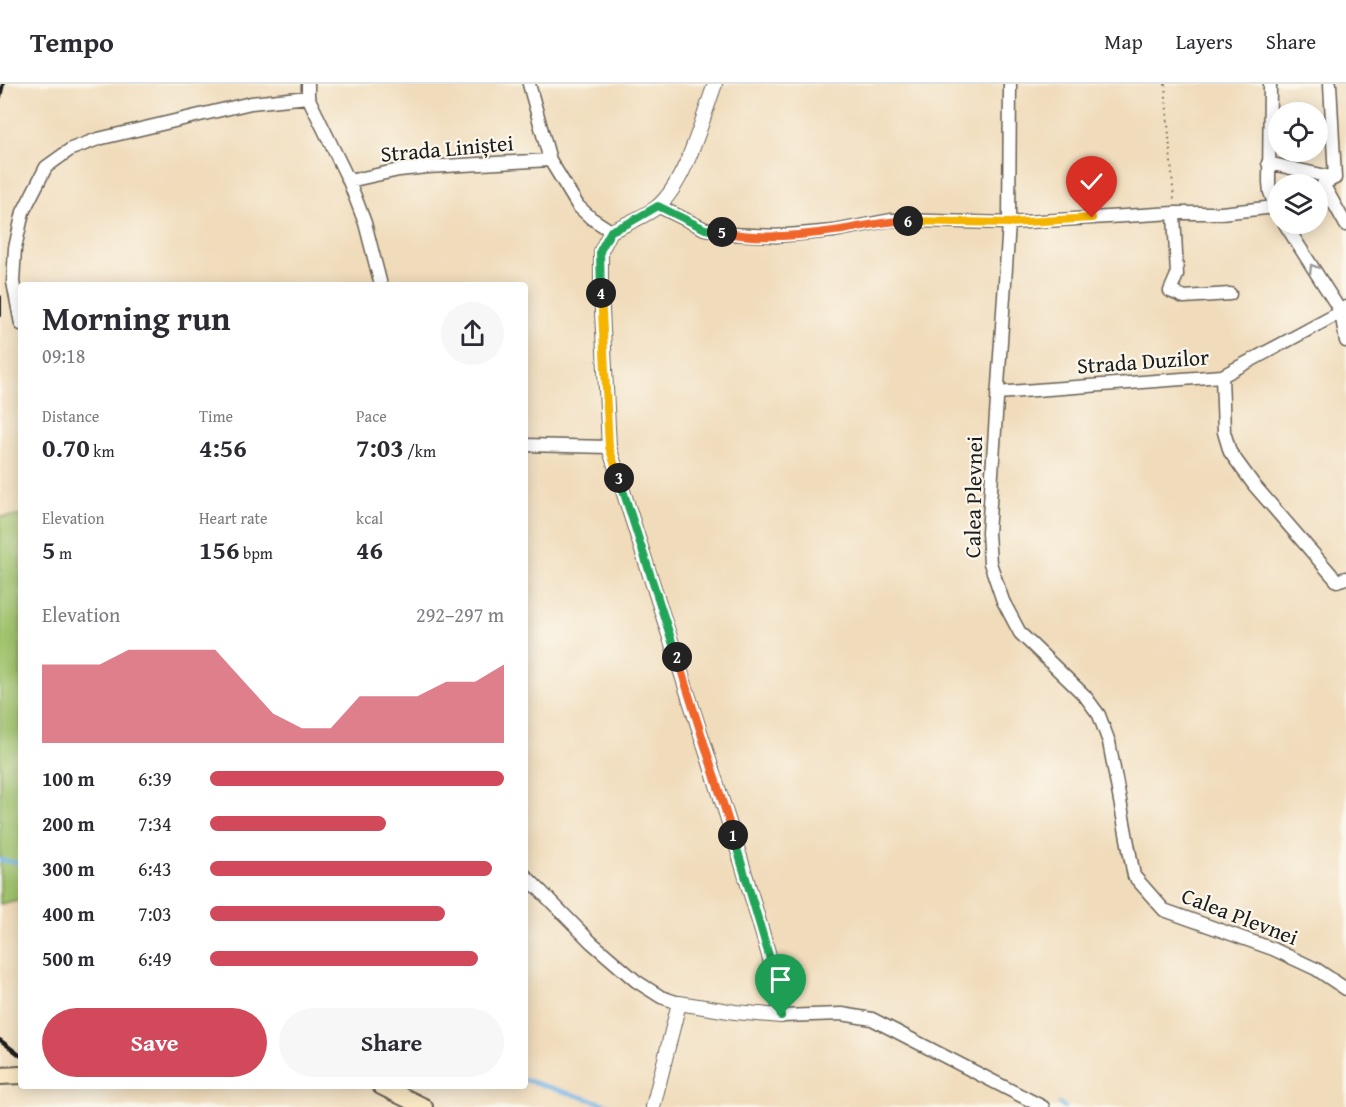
<!DOCTYPE html>
<meta charset="utf-8">
<style>
body{margin:0;font-family:"Gentium Book Plus",serif;background:#f7f7f7;color:#2b2b33;height:100vh;display:flex;flex-direction:column;font-size:22px;white-space:nowrap}
*{box-sizing:border-box;margin:0}
p{font-size:20px;color:#7c7c81}
.icon{flex:none;width:33px;height:33px;fill:none;stroke:currentColor;stroke-width:2;stroke-linecap:round;stroke-linejoin:round}
.map{position:relative;flex:1;overflow:hidden}
.details{position:absolute;left:18px;top:198px;width:510px;height:807px;display:flex;flex-direction:column;background:#fff;border-radius:6px;box-shadow:0 3px 15px #0003}
.details>*{flex:none}
.tools{position:absolute;left:1268px;top:18px;display:grid;gap:12px}
.tools a{display:grid;place-items:center;width:60px;height:60px;border-radius:50%;background:#fff;box-shadow:0 3px 15px #0003;font-size:30px}
.pin{position:absolute;display:grid;place-items:center;width:51px;height:51px;color:#fff;margin:-62px -26px;border-radius:50% 50% 50% 0;rotate:-45deg;box-shadow:0 0 6px #0007}
.pin .icon{rotate:45deg}
.km{position:absolute;width:30px;height:30px;margin:-15px;border-radius:50%;background:#222;color:#fff;font-size:16px;line-height:30px;text-align:center}
.round{display:grid;place-items:center;flex:none;width:63px;height:63px;border-radius:32px;background:#f7f7f7}
.overview{display:flex;align-items:center;justify-content:space-between;height:102px;padding:0 24px}
h1{font-size:33px;font-weight:700;line-height:45px}
.metrics{display:grid;grid-template-columns:repeat(3,1fr);gap:9px;height:102px;padding:6px 24px}
.metrics div{display:grid;align-content:center}
.metrics b{font-size:26px;font-weight:700}
.metrics small{font-size:16px;font-weight:400}
.metrics p{font-size:16px}
.chart{height:168px;padding:12px 24px}
.chart p{display:flex;justify-content:space-between}
.chart svg{width:100%;height:108px;margin-top:6px;fill:#d1495b;opacity:.7}
.action{display:flex;gap:12px;margin-top:auto;padding:12px 24px}
.action a{flex:1;height:69px;border-radius:36px;background:#d1495b;color:#fff;font-size:24px;font-weight:700;line-height:69px;text-align:center}
.action a+a{background:#f7f7f7;color:#2b2b33}
ul{padding:0 24px;list-style:none;font-size:20px}
li{display:grid;grid-template-columns:96px 72px 1fr;align-items:center;height:45px}
li i{height:15px;border-radius:8px;background:#d1495b}
header{display:flex;align-items:center;gap:36px;box-sizing:border-box;height:84px;padding:0 30px;background:#fff;border-bottom:2px solid #e1e1e2}
header strong{font-size:28px}
nav{display:flex;gap:33px;margin-inline-start:auto;font-size:21px}
.map>svg:first-child{display:block}
</style>
<header>
<strong>Tempo</strong>
<nav><a>Map</a><a>Layers</a><a>Share</a></nav>
</header>
<div class="map">
<svg width="1346" height="1023" viewBox="0 0 1346 1023">
<rect width="100%" height="100%" fill="#fbf7ec"/>
<filter id="ink" filterUnits="userSpaceOnUse"><feTurbulence type="fractalNoise" baseFrequency=".0167" numOctaves="2"/><feDisplacementMap in="SourceGraphic" scale="12" xChannelSelector="R" yChannelSelector="G"/><feConvolveMatrix kernelMatrix="1 2 1 2 8 2 1 2 1" color-interpolation-filters="sRGB"/></filter>
<filter id="wash" filterUnits="userSpaceOnUse"><feTurbulence type="fractalNoise" baseFrequency=".008" numOctaves="4" result="noise"/><feDisplacementMap in="SourceGraphic" scale="24" xChannelSelector="R" yChannelSelector="G"/><feGaussianBlur stdDeviation="1.35" result="paint"/><feColorMatrix in="noise" values="0 0 0 0 0 0 0 0 0 0 0 0 0 0 0 0 0 1.4 0 .05"/><feComposite in="paint" operator="in"/></filter>
<g filter="url(#wash)">
<rect width="100%" height="100%" fill="#f0dbba"/>
<path fill="#a1c46e" stroke="#5e7045" stroke-width="1.5" d="M 21,432 L 21,815 L 0,820 L 0,433 Z"/>
<g fill="none" stroke-linecap="round" stroke-linejoin="round">
<path stroke="#74b5e8" stroke-width="4" d="M 0,776 L 21,779
M 525,996 L 615,1023
M 1059,1020 L 1065,1023"/>
</g>
</g>
<g filter="url(#ink)">
<g fill="none" stroke-linecap="round" stroke-linejoin="round">
<g stroke="#665f53" stroke-width="15">
<path id="minor" d="M 308,0 L 308,13 L 349,97 L 365,139 L 381,201
M 529,0 L 550,76 L 578,122 L 591,134 L 611,147
M 1010,0 L 1009,139 L 988,449 L 990,479 L 1003,517 L 1020,549 L 1085,612 L 1099,631 L 1109,658 L 1134,792 L 1164,826 L 1273,865 L 1316,885 L 1346,905
M 1270,0 L 1269,98 L 1270,108 L 1277,128
M 1330,0 L 1335,94 L 1323,100 L 1346,141
M 1268,79 L 1335,94
M 349,97 L 399,86 L 427,83 L 550,76
M 658,122 L 705,145 L 730,150 L 776,152 L 834,147 L 891,136 L 1009,139 L 1174,129 L 1221,129 L 1275,123
M 1174,129 L 1177,191 L 1170,207 L 1184,213 L 1230,210
M 1285,140 L 1341,228 L 1346,257
M 21,240 L 13,198 L 15,164 L 23,128 L 46,83 L 71,65 L 98,55 L 251,19 L 308,13
M 1222,292 L 1224,348 L 1230,368 L 1254,401 L 1337,497 L 1346,494
M 997,309 L 1222,292 L 1341,228 L 1346,223
M 525,361 L 609,363
M 525,791 L 591,858 L 636,897 L 661,913 L 679,919
M 781,932 L 842,930 L 872,935 L 1043,1023"/>
</g>
<g stroke="#665f53" stroke-width="16">
<path id="tertiary" d="M 653,1023 L 679,919 L 735,928 L 781,932 L 770,875 L 740,773 L 609,363 L 601,207 L 601,167 L 611,147 C 626,140 644,133 657,123 C 686,99 702,35 715,0"/>
</g>
<g stroke="#665f53" stroke-width="20">
<path id="secondary" d="M 0,992 L 21,991
M 381,1002 L 424,1023"/>
</g>
<path stroke="#665f53" stroke-width="2" stroke-dasharray="1.5 4.5" stroke-linecap="butt" d="M 1165,0 L 1174,117"/>
<use href="#minor" stroke="#fff" stroke-width="12"/>
<use href="#tertiary" stroke="#fff" stroke-width="14"/>
<use href="#secondary" stroke="#f9e7c3" stroke-width="16"/>
<path stroke="#1c1c1c" stroke-width="4" d="M 0,13 L 3,0
M 0,213 L 0,231
M 0,956 L 21,972"/>
</g>
<defs><path id="oneway-chevron" d="M-2-3.5L2.5 0L-2 3.5" fill="none" stroke-width="1.6" stroke-linecap="round" stroke-linejoin="round" transform="scale(1.5)"/></defs>
<use stroke="#999" href="#oneway-chevron" transform="translate(1313 184) rotate(-122)"/>
</g>
<g fill="none" stroke-linecap="round" stroke-linejoin="round" filter="url(#ink)">
<g stroke="#fff" stroke-width="12">
<path id="split-1" d="M 733,751 L 770,875 L 781,932"/>
</g>
<g stroke="#fff" stroke-width="12">
<path id="split-2" d="M 677,573 L 733,751"/>
</g>
<g stroke="#fff" stroke-width="12">
<path id="split-3" d="M 619,394 L 677,573"/>
</g>
<g stroke="#fff" stroke-width="12">
<path id="split-4" d="M 601,209 L 609,363 L 619,394"/>
</g>
<g stroke="#fff" stroke-width="12">
<path id="split-5" d="M 601,209 L 600,167 L 611,147 L 627,140 L 658,122 L 705,145 L 722,148"/>
</g>
<g stroke="#fff" stroke-width="12">
<path id="split-6" d="M 722,148 C 757,156 799,152 834,147 C 859,144 883,136 908,137"/>
</g>
<g stroke="#fff" stroke-width="12">
<path id="split-7" d="M 908,137 L 1009,139 L 1092,134"/>
</g>
<use href="#split-1" stroke="#22a559" stroke-width="8"/>
<use href="#split-2" stroke="#f0652b" stroke-width="8"/>
<use href="#split-3" stroke="#22a559" stroke-width="8"/>
<use href="#split-4" stroke="#f5b400" stroke-width="8"/>
<use href="#split-5" stroke="#22a559" stroke-width="8"/>
<use href="#split-6" stroke="#f0652b" stroke-width="8"/>
<use href="#split-7" stroke="#f5b400" stroke-width="8"/>
</g>
<g text-anchor="middle" dominant-baseline="central" stroke-width="4.5" stroke-linejoin="round" paint-order="stroke">
<g font-size="22" fill="#1c1c1c" stroke="#fbf7ec">
<text transform="translate(447 64) rotate(-5)">Strada Liniștei</text>
<text transform="translate(1143 277) rotate(-4)">Strada Duzilor</text>
<text transform="translate(973 413) rotate(-89)">Calea Plevnei</text>
<text transform="translate(1240 832) rotate(21)">Calea Plevnei</text>
</g>
</g>
</svg>
<div class="tools">
<a><svg class="icon" aria-label="locate" viewBox="0 0 24 24"><circle cx="12" cy="12" r="6"/><path d="M12 2v4M12 18v4M2 12h4M18 12h4"/></svg></a>
<a><svg class="icon" aria-label="layers" viewBox="0 0 24 24"><path d="M12 4l9 5-9 5-9-5zM3 14l9 5 9-5"/></svg></a>
</div>
<div class="pin" style="left:781px;top:932px;background:#1e9e55"><svg class="icon" aria-label="arrive" viewBox="0 0 24 24"><path d="M6 21V4h12l-3 4 3 4H6"/></svg></div>
<div class="pin" style="left:1092px;top:134px;background:#d93025"><svg class="icon" aria-label="check" viewBox="0 0 24 24"><path d="M5 12l5 5 9-10"/></svg></div>
<b class="km" style="left:733px;top:751px">1</b>
<b class="km" style="left:677px;top:573px">2</b>
<b class="km" style="left:619px;top:394px">3</b>
<b class="km" style="left:601px;top:209px">4</b>
<b class="km" style="left:722px;top:148px">5</b>
<b class="km" style="left:908px;top:137px">6</b>
<section class="details">
<div class="overview"><div><h1>Morning run</h1><p>09:18</p></div><a class="round"><svg class="icon" aria-label="share" viewBox="0 0 24 24"><path d="M12 15V3M7 8l5-5 5 5M5 13v7h14v-7"/></svg></a></div>
<div class="metrics">
<div><p>Distance</p><b>0.70<small> km</small></b></div>
<div><p>Time</p><b>4:56</b></div>
<div><p>Pace</p><b>7:03<small> /km</small></b></div>
</div>
<div class="metrics">
<div><p>Elevation</p><b>5<small> m</small></b></div>
<div><p>Heart rate</p><b>156<small> bpm</small></b></div>
<div><p>kcal</p><b>46</b></div>
</div>
<div class="chart"><p><span>Elevation</span>292–297 m</p>
<svg viewBox="0 0 160 44" preserveAspectRatio="none"><path d="M0 44V12L10 12L20 12L30 6L40 6L50 6L60 6L70 19L80 32L90 38L100 38L110 25L120 25L130 25L140 19L150 19L160 12V44z"/></svg>
</div>
<ul>
<li><b>100 m</b>6:39<i style="width:100%"></i></li>
<li><b>200 m</b>7:34<i style="width:60%"></i></li>
<li><b>300 m</b>6:43<i style="width:96%"></i></li>
<li><b>400 m</b>7:03<i style="width:80%"></i></li>
<li><b>500 m</b>6:49<i style="width:91%"></i></li>
</ul>
<div class="action"><a>Save</a><a>Share</a></div>
</section>
</div>
